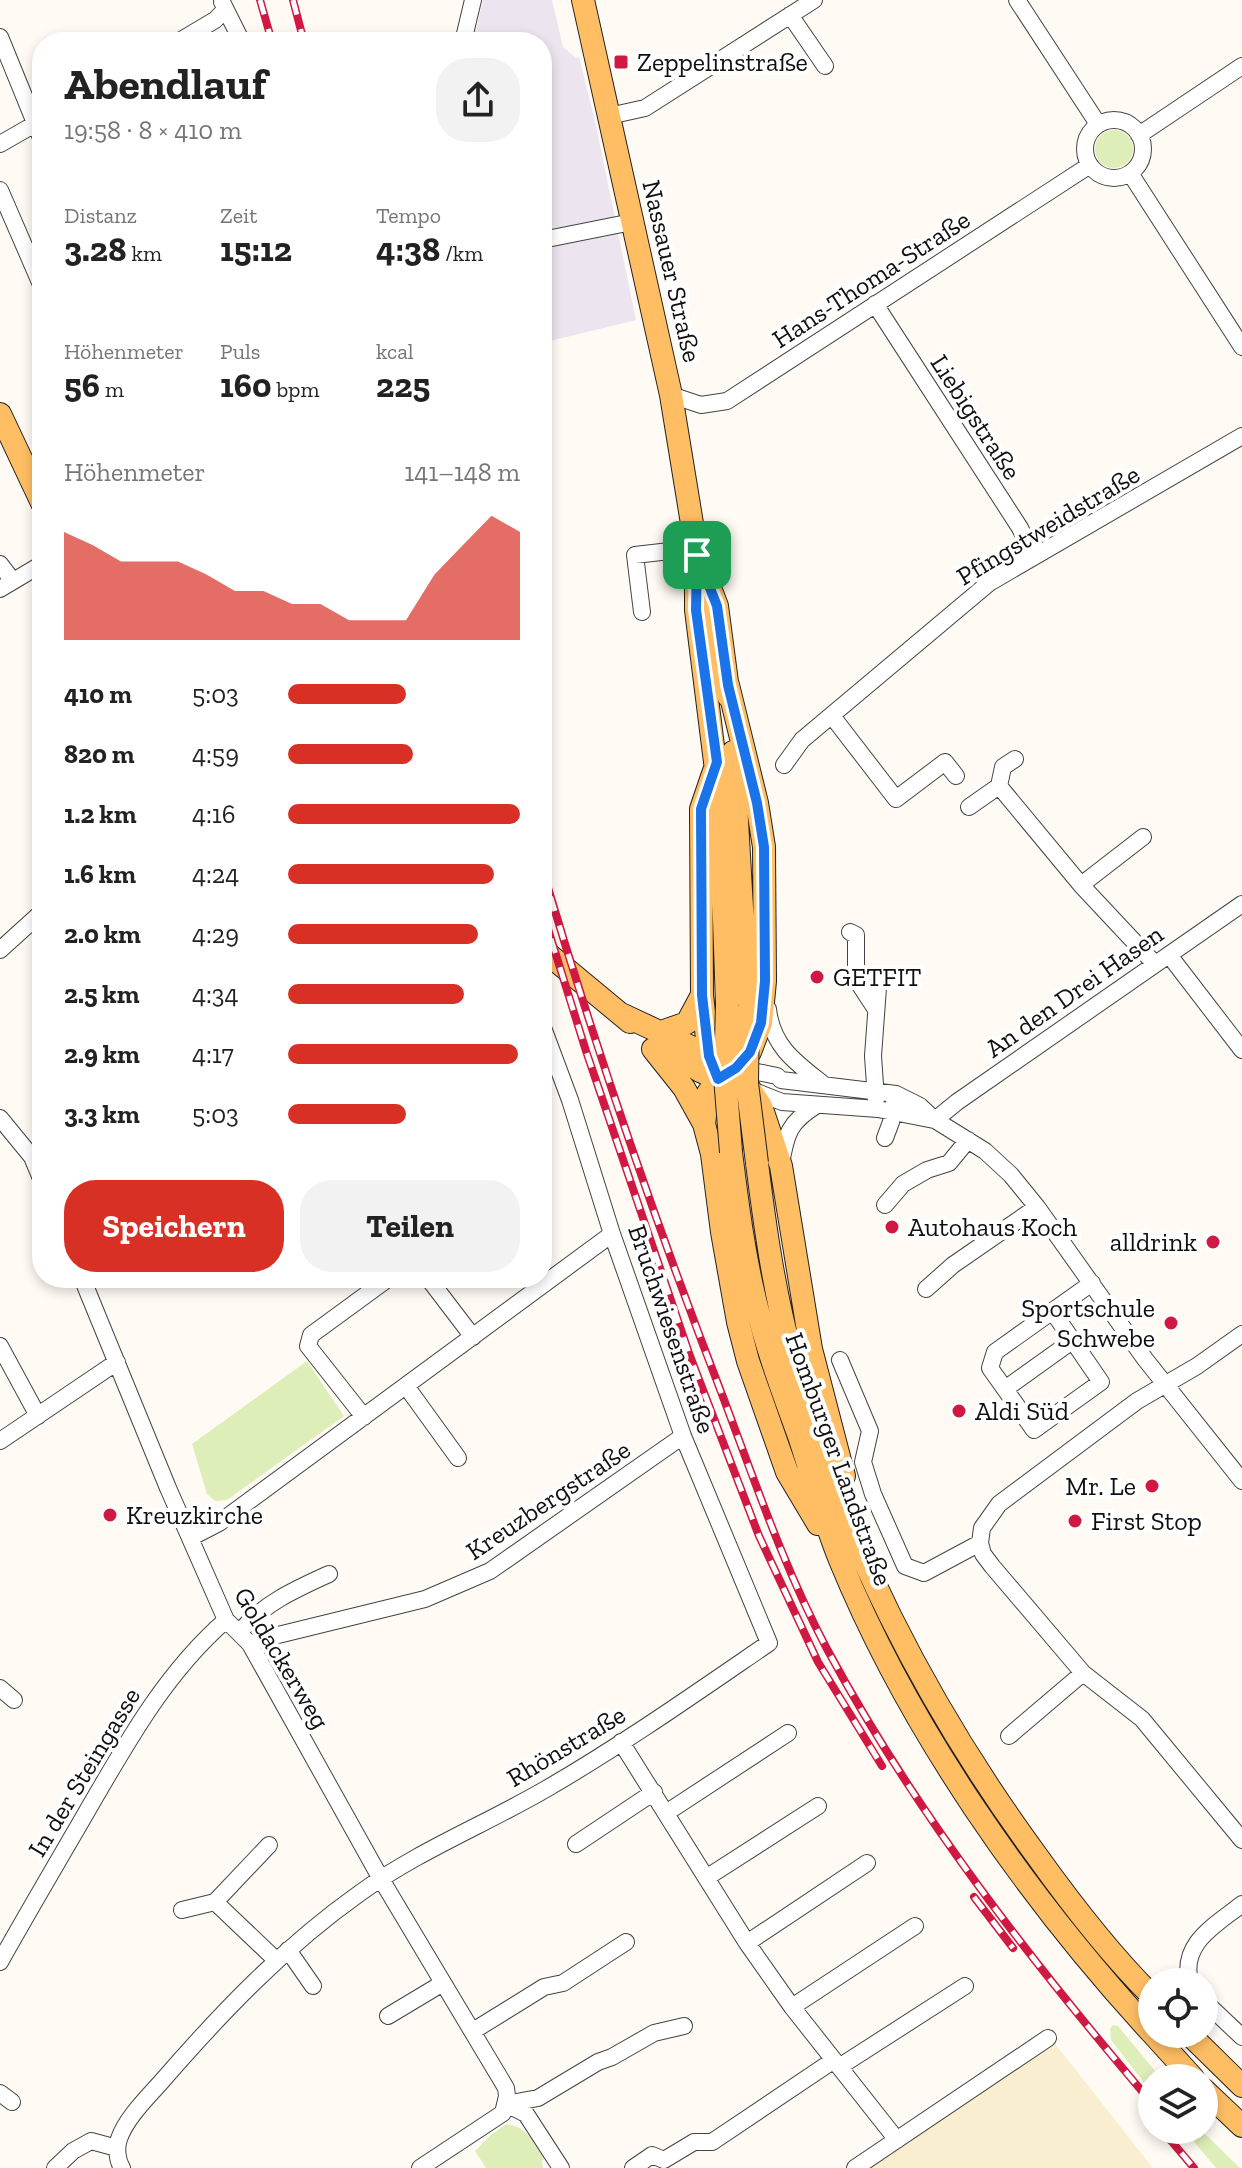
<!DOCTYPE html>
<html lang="de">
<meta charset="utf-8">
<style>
body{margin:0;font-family:"Zilla Slab",serif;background:#f2f2f2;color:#222;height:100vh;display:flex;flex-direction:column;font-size:30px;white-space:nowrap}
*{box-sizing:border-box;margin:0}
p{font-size:26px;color:#767676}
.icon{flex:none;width:44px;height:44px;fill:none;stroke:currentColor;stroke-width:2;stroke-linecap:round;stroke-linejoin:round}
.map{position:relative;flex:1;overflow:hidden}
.panel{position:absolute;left:32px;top:32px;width:520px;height:1256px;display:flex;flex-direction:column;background:#fff;border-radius:32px;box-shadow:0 4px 12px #0003}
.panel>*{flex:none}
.buttons{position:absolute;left:1138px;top:1968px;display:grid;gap:16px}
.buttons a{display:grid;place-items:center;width:80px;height:80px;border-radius:50%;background:#fff;box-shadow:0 4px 12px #0003;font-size:40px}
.pin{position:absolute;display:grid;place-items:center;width:68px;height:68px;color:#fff;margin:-34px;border-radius:16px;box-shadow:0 4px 12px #0006}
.round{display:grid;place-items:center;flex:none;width:84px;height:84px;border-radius:32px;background:#f2f2f2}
.overview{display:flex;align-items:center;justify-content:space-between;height:136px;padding:0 32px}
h1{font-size:44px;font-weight:700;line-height:60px}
.stats{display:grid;grid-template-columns:repeat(3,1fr);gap:12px;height:136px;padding:8px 32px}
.stats div{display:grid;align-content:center}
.stats b{font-size:34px;font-weight:700}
.stats small{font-size:22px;font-weight:400}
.stats p{font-size:22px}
.chart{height:224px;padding:16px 32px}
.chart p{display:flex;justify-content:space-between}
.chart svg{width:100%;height:144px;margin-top:8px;fill:#d93025;opacity:.7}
.button{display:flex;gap:16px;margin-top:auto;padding:16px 32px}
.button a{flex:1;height:92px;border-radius:32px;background:#d93025;color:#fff;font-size:32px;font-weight:700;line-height:92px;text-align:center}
.button a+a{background:#f2f2f2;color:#222}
ul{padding:0 32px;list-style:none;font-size:26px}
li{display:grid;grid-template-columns:128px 96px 1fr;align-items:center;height:60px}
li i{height:20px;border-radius:10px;background:#d93025}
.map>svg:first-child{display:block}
</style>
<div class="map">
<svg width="1242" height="2168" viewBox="0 0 1242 2168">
<rect width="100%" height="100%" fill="#fffbf4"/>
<path fill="#ece4ef" d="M 483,0 L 552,0 L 563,47 L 576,58 L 579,57 L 595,121 L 636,320 L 542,343 L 542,42 L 473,42 Z"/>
<path fill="#f9eed0" d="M 1048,2038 L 1056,2045 L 1153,2168 L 855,2168 Z"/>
<path fill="#deeeb8" d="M1095 149a19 19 0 1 1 38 0a19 19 0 1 1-38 0Z
M 307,1361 L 344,1416 L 227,1500 L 215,1501 L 207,1494 L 192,1444 Z
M 1113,2025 L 1118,2026 L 1161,2078 L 1152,2078 L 1152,2093 L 1111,2040 L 1110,2029 Z
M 506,2124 C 527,2127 534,2142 545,2158 L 542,2161 L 543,2168 L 486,2168 L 475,2151 L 491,2135 Z
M 1184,2130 L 1201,2130 L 1240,2168 L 1216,2168 Z"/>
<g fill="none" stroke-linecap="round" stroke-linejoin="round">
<g stroke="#434343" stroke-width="18">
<path id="minor" d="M 1017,0 L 1098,124
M 222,2 L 242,42
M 790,15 L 825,66
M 0,37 L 42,140
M 178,42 L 215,20 L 225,10
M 463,42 L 473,0
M 609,116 L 645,108 L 814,0
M1085 149a29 29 0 1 1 58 0a29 29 0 1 1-58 0Z
M 1139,135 L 1242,66
M 0,144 L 42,120
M 1130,173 L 1242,347
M 0,190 L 42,287
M 542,240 L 632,222
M 875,304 L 1020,528 L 1034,557
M 671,395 L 701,405 L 727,401 L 1090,165
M 0,564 L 13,581
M 0,589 L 42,564
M 642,612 L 635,555 L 696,548
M 832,716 L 896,799 L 945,762 L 956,776
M 784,765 L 802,740 L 989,583 L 1242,436
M 999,786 L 1003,767 L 1015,759
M 969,807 L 999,786 L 1081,885 L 1155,964
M 1081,885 L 1143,837
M 850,932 L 856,935 L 856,979 L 875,1008
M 0,950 L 42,912
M 1169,955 L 1242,1050
M 768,1009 C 772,1046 795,1062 823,1084
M 738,1068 L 777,1076 L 781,1080 L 896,1094 L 920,1106 L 935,1120 L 985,1151 L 1011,1175 L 1037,1207 L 1145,1359 L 1242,1481
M 749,1089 L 782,1102 L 878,1109 L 934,1120
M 876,1099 L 873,1056 L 879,974
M 0,1118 L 32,1157 L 42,1181
M 935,1120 L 957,1102 L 1242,904
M 885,1138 L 891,1122 L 894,1103
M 781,1164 C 786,1134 789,1122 817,1105
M 885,1205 L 903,1184 L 927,1170 L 949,1163 L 968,1140
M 82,1278 L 168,1488 L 226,1620 L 250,1644 L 381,1879 L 506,2088 L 507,2096 L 503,2113 L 420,2168
M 428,1278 L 473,1337
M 926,1289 L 953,1265 L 1037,1207
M 1053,1312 L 1101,1382 L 1034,1430 L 990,1368 L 995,1352 L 1092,1283
M 1242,1334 L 1197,1366 L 1137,1401 L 999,1504 L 982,1528 L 980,1543 L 983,1554 L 992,1566 L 1083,1673 L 1142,1719 L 1242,1840
M 0,1346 L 38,1416
M 840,1360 L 870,1431 L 863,1462 L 873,1494 L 905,1566 L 924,1573 L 980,1543
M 406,1386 L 458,1458
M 1005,1389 L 1072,1341
M 364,1417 L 308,1346 L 311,1335 L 389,1278
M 0,1441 L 117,1362
M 192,1537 L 219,1523 L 612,1234
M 239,1633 C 262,1604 296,1589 329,1574
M 250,1644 L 274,1636 L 425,1599 L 490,1571 L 683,1436
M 0,1688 L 14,1700
M 1009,1736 L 1083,1673
M 621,1742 L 747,1943 L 792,2007 L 897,2140
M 666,1813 L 788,1733
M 576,1844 L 654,1792
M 269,1845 L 215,1902 L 276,1960
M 706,1878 L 818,1806
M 182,1910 L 215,1902
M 747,1943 L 867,1863
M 288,1950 L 313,1986
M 0,1962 C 28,1912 57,1863 86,1813 C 126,1744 165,1673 226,1620
M 1190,1982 C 1180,1943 1216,1925 1242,1904
M 1204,2001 L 1242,2037
M 792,2007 L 915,1926
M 388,2016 L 443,1983
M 473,2031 L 544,1987 L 563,1983 L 626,1942
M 839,2067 L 965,1986
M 0,2093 L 12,2102
M 506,2104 L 538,2098 L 598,2062 L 612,2057 L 654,2033 L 684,2026
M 506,2104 L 526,2114 L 561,2168
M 55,2168 L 73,2151 L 91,2141 L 117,2148
M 122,2168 C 117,2160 116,2148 119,2139 C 126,2118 148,2097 162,2081 C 222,2012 285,1946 360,1893 C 418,1851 484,1825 546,1789 C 622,1745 696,1693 769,1643 L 683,1436 L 612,1234 L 570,1100 L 542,1025
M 633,2168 L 652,2155 L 664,2160 L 694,2142 L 712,2142 L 834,2060
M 855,2168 L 1048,2038"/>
</g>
<g stroke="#212121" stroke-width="24">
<path id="major" d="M 583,0 L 671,395 L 696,548 L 696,610 L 720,802 L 727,1005
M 0,414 L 42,503
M 702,567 L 717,606 L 729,697
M 728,685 L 757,803 L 764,847 L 765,981 L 761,1023 L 750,1052 L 736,1068 L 718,1079 L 708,1093 L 704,1124 L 712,1154 L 722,1232 L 738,1322 L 748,1361 L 787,1472 L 818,1524
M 733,752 L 748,1011
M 542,949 L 630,1022
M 619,1013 L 736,1068 L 761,1106 L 781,1166 L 811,1349 L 844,1476
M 661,1032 L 687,1023 L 702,995
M 661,1046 L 700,1071 L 718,1079
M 653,1049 L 684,1088 L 704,1124
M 712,1065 L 709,1056 L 702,995 L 701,809 L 714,771
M 731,1152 C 738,1208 745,1264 760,1319 C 770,1360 786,1400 800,1439 C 813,1479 824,1521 840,1560 C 910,1731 1028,1898 1152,2033
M 757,1163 C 765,1227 774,1291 791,1354 C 838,1534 927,1706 1037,1856 C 1072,1905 1110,1954 1152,1996
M 1153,2034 L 1193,2078
M 1189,2034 L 1242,2086
M 1204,2090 L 1242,2126"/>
</g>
<use href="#minor" stroke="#fff" stroke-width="16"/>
<use href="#major" stroke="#ffbe64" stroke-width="22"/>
<g stroke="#d01942" stroke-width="8">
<path id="rail" d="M 260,0 L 272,42
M 293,0 L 304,42
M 542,868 C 595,1047 656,1224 723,1397 C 755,1482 785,1570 827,1649 C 915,1813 1032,1962 1152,2103
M 542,910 L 586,1051 L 690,1356 L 759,1536 L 818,1662 L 882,1766
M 974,1897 L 1013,1948
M 1162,2130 L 1194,2168"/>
</g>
<use href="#rail" stroke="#fff" stroke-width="5" stroke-dasharray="15" stroke-linecap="butt"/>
<g stroke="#212121" stroke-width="24" stroke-linecap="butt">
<path id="major-bridge" d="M 727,1005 L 725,1077 L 731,1152
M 748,1011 L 747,1083 L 757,1163"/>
</g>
<use href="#major-bridge" stroke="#ffbe64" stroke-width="22"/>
</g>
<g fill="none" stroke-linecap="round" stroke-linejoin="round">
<g stroke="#fff" stroke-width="16">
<path id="route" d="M 697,555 L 717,606 L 728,685 L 757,803 L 764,847 L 765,981 L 761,1023 L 750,1052 L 736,1068 L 718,1079 L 709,1056 L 702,995 L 701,809 L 717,762 L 696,610 Z"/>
</g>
<use href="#route" stroke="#1a73e8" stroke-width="10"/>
</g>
<g fill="#d01942" stroke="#fff" stroke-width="3">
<rect x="613" y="54" width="16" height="16" rx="4"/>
<circle cx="817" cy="977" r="8"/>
<circle cx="892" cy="1227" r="8"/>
<circle cx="1213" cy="1242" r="8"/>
<circle cx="1171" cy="1323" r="8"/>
<circle cx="959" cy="1411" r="8"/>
<circle cx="1152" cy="1486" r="8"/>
<circle cx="110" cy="1515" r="8"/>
<circle cx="1075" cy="1521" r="8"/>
</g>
<g text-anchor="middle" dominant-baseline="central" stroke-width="8" stroke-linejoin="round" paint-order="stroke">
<g font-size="26" fill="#101010" stroke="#fff" text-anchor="start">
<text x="637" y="62">Zeppelinstraße</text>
<text x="833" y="977">GETFIT</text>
<text x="908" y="1227">Autohaus Koch</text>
<text x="1197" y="1242" text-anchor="end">alldrink</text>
<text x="1155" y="1308" text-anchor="end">Sportschule<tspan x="1155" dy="30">Schwebe</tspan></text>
<text x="975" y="1411">Aldi Süd</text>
<text x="1136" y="1486" text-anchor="end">Mr. Le</text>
<text x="126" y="1515">Kreuzkirche</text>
<text x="1091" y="1521">First Stop</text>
</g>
<g font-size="26" fill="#101010" stroke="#fff">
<text transform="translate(672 271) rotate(77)">Nassauer Straße</text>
<text transform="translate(871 279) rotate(-33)">Hans-Thoma-Straße</text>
<text transform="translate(976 417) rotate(57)">Liebigstraße</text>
<text transform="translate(1048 525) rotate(-31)">Pfingstweidstraße</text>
<text transform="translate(1074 991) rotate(-35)">An den Drei Hasen</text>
<text transform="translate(672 1329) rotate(71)">Bruchwiesenstraße</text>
<text transform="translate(839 1459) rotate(70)">Homburger Landstraße</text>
<text transform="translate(548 1500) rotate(-34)">Kreuzbergstraße</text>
<text transform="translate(282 1658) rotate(59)">Goldackerweg</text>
<text transform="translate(566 1746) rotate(-31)">Rhönstraße</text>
<text transform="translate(84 1772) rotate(-59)">In der Steingasse</text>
</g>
</g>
</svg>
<div class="buttons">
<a><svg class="icon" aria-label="locate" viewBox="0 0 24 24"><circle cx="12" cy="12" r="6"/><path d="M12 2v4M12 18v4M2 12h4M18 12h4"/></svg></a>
<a><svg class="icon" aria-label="layers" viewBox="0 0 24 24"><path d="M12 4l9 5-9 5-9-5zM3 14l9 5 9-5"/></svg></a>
</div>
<div class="pin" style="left:697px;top:555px;background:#1e9e55"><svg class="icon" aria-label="arrive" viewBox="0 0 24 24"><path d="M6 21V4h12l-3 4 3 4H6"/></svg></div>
<section class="panel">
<div class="overview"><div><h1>Abendlauf</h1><p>19:58 · 8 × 410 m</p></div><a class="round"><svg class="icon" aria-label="share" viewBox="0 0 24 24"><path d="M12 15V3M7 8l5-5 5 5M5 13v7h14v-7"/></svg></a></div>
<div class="stats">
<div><p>Distanz</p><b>3.28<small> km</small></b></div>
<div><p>Zeit</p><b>15:12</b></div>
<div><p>Tempo</p><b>4:38<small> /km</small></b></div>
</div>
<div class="stats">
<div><p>Höhenmeter</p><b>56<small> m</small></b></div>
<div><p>Puls</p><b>160<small> bpm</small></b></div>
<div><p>kcal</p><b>225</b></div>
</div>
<div class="chart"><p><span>Höhenmeter</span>141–148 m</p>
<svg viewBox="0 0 160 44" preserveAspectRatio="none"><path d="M0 44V11L10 15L20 20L30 20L40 20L50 24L60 29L70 29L80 33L90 33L100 38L110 38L120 38L130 24L140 15L150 6L160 11V44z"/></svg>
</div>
<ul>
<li><b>410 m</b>5:03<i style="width:51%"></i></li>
<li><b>820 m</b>4:59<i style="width:54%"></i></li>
<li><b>1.2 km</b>4:16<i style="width:100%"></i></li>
<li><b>1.6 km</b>4:24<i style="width:89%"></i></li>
<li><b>2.0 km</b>4:29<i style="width:82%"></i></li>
<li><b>2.5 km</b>4:34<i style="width:76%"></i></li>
<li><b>2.9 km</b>4:17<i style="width:99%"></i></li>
<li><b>3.3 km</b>5:03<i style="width:51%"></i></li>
</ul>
<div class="button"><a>Speichern</a><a>Teilen</a></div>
</section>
</div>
